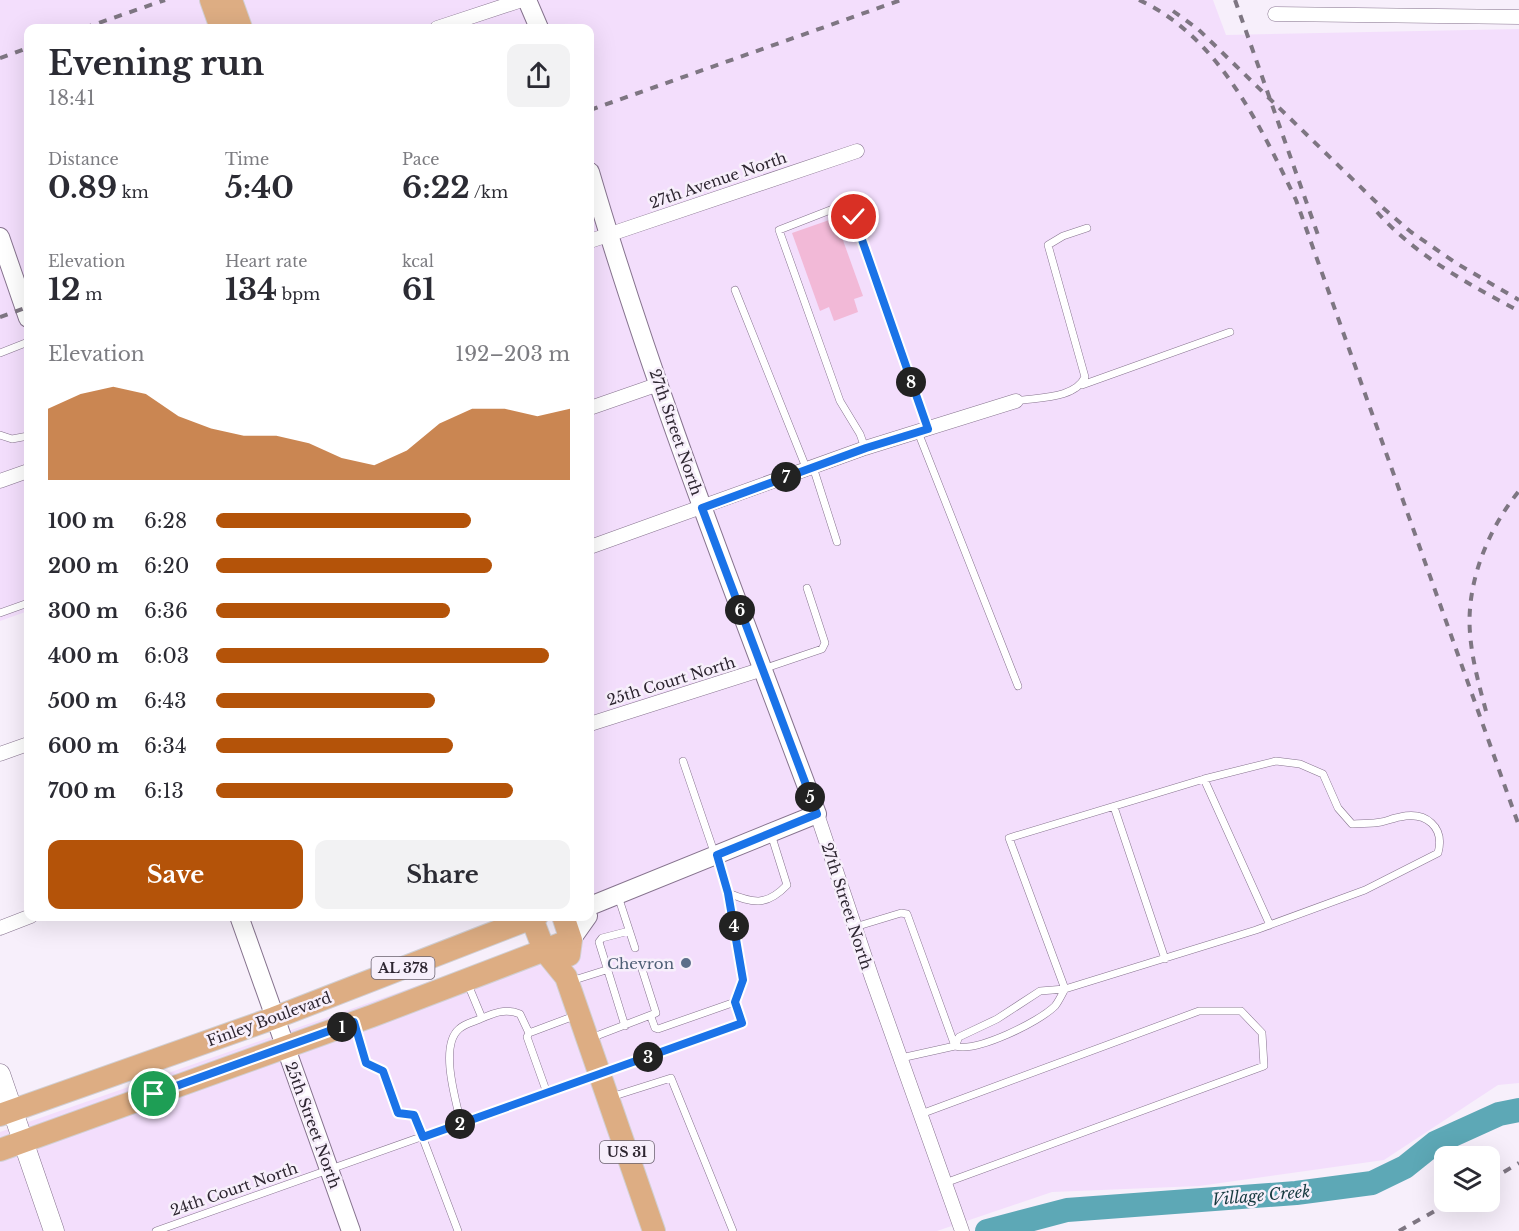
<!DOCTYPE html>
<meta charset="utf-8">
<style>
body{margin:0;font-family:"Libre Baskerville",serif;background:#f2f2f3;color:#2b2b33;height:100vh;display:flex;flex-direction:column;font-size:22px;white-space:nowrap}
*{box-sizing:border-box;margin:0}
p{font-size:20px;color:#7c7c81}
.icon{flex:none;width:33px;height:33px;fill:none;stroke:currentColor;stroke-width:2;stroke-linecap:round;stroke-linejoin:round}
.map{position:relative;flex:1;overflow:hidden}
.panel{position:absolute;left:24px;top:24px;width:570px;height:897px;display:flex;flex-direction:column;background:#fff;border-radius:12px;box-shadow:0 6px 24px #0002}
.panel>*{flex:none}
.buttons{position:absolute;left:1434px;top:1146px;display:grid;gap:12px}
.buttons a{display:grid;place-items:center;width:66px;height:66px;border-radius:12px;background:#fff;box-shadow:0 6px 24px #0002;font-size:30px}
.pin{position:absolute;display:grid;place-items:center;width:51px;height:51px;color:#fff;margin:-26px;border:3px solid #fff;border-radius:50%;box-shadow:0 2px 6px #0007}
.km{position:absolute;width:30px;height:30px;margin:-15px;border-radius:50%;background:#222;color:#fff;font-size:16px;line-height:30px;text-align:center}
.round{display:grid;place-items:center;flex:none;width:63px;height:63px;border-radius:12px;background:#f2f2f3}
.overview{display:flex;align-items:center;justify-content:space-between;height:102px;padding:0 24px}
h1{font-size:33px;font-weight:700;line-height:45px}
.metrics{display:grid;grid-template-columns:repeat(3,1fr);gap:9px;height:102px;padding:6px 24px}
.metrics div{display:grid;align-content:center}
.metrics b{font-size:30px;font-weight:700}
.metrics small{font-size:16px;font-weight:400}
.metrics p{font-size:16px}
.chart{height:168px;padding:12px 24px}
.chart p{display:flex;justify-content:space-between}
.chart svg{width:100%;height:108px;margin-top:6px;fill:#b45309;opacity:.7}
.action{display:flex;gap:12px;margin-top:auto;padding:12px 24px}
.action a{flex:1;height:69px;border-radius:12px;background:#b45309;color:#fff;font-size:24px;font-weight:700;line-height:69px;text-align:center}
.action a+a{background:#f2f2f3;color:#2b2b33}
ul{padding:0 24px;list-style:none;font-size:20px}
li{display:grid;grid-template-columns:96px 72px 1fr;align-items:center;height:45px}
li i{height:15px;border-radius:8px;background:#b45309}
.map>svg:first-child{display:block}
</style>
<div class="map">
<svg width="1519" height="1231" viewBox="0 0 1519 1231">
<rect width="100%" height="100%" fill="#f7effb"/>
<path fill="#f3defc" d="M 0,0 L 1213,0 L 1226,35 L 1519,29 L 1519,1083 L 1498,1085 L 1384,1160 L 1199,1186 L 1052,1192 L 937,1231 L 0,1231 L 0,1132 L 585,927 L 590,916 L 590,28 L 28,28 L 28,611 L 0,621 Z"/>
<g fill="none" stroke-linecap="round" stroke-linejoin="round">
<path stroke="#5da8b6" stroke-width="24" d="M 987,1231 L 1067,1210 L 1296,1193 L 1372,1183 L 1405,1167 L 1435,1143 L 1499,1114 L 1519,1110"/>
</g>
<path fill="#f2b9d7" d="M 835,218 L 863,296 L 854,299 L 858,312 L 834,321 L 829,307 L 820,311 L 792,233 Z"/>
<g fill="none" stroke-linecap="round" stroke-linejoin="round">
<g stroke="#86738e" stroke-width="8">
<path id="service" d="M 735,290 L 807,470
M 0,353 L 28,342
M 1082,385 L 1230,332
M 1016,401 C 1038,397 1075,399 1085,377 L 1048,245 L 1063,236 L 1087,228
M 918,432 L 1018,686
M 0,435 L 12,439 L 28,436
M 865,448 L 860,434 L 840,401 L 779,230 L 838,207 L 854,217 L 928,429
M 813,467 L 837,542
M 0,613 L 28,603
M 763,669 L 822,649 L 825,643 L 807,588
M 1204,779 L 1270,925
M 1114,807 L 1165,959
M 728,893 C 753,903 766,907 787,885 L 771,834
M 618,896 L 635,948
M 855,927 L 901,913 L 907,914 L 955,1046
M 571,981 L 606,970
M 467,982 L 482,1018
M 651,1017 L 655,1028 L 658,1029 L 735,1002 L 743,980 L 728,893 L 683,761
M 355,1025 L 366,1063 L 383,1071 L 398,1113 L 414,1115 L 458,1231
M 625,1026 L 599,942 L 602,938 L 629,931
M 591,1038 L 656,1013 L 640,963
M 955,1046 L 959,1037 L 997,1019 L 1040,991 L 1065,989 L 1256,930 L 1365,890 L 1438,853 C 1445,827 1426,811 1400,817 C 1393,818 1387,821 1381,822 C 1372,824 1362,823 1352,824 L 1338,808 L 1323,774 L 1300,764 L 1276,761 L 1204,779 L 1009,838 L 1065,989
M 901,1058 L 955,1046 C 976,1053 1039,1022 1055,1006 C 1059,1001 1062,994 1065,989
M 547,1093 L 527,1037 L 529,1033 L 577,1015
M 611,1097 L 671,1078 L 733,1231
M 921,1114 L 1199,1011 L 1241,1011 L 1262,1033 L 1264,1066 L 945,1183
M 461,1123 C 456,1101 439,1046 459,1029 C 464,1024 473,1022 480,1019 C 494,1013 505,1008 520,1014 L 529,1033
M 156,1231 L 742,1023 L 735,1002"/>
</g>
<g stroke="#86738e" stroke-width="15">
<path id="minor" d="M 1275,14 L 1519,17
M 437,28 L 522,0
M 590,241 L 857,151
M 590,408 L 659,384
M 0,481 L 28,471
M 590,547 L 865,448 L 1016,401
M 590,724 L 763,669
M 0,754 L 28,744
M 817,814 L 872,978 L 962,1231
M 0,928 L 31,916"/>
</g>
<g stroke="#86738e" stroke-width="20">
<path id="tertiary" d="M 527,0 L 539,28
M 590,172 C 654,390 738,602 817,814 L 590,906
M 0,237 L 28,318
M 239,916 L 351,1231
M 571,940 L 588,916"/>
</g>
<g stroke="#86738e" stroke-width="21">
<path id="secondary" d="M 0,1074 L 54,1231"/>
</g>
<g stroke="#d1cfd2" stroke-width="24">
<path id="primary" d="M 211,0 L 221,28
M 231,0 L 241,28
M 531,916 L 544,950 L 566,977 L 654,1231
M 563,916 L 571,940 L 569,955
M 0,1115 L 274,1018 L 537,916
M 0,1150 L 372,1016 L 571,940"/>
</g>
<use href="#service" stroke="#fff" stroke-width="7"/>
<use href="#minor" stroke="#fff" stroke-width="14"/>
<use href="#tertiary" stroke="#fff" stroke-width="18"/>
<use href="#secondary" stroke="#fff" stroke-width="20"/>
<use href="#primary" stroke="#ddad83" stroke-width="22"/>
<path stroke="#7e7682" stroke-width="4" stroke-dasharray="8 8" stroke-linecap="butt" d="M 1139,0 C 1218,36 1260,125 1296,200 L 1519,826
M 1235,0 L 1318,235
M 1173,11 L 1198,29 L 1375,201 L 1411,232 L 1456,263 L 1519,300
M 84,28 L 165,0
M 0,58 L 28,48
M 590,110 L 901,0
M 1377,212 C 1415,255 1468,284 1519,311
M 0,317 L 28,307
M 1486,711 C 1479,685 1472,660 1470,633 C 1466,583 1488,529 1519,491
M 1490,1180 L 1519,1163
M 1399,1231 L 1451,1202"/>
</g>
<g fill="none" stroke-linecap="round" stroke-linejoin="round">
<g stroke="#fff" stroke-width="12">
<path id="route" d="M 154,1094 L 354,1022 L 366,1063 L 383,1071 L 398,1113 L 414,1115 L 423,1137 L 742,1023 L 735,1002 L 743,980 L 728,893 L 717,855 L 817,814 L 702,508 L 866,448 L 928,429 L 854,217"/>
</g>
<use href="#route" stroke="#1a73e8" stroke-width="8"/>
</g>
<circle fill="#5c6f8a" stroke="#f7effb" stroke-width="2" cx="686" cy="963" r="6"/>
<g text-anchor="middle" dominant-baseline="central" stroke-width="5" stroke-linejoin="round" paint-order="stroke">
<g fill="#f7effb" stroke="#6a626e" stroke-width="1.5">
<rect x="371.5" y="957" width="63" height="22" rx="4.5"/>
<rect x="600" y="1141" width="54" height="22" rx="4.5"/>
</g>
<g font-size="14" font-weight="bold" fill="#2e2631">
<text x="403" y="968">AL 378</text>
<text x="627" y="1152">US 31</text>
</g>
<g font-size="15" fill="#2e2631" stroke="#f7effb">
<text transform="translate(718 180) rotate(-19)">27th Avenue North</text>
<text transform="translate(676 432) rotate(71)">27th Street North</text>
<text transform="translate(671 681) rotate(-17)">25th Court North</text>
<text transform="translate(847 906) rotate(72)">27th Street North</text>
<text transform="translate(269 1019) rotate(-20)">Finley Boulevard</text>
<text transform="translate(313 1125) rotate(70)">25th Street North</text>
<text transform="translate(234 1189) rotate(-19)">24th Court North</text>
</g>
<g font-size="15" fill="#4e5e75" stroke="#f7effb" text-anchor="end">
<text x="674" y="963">Chevron</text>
</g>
<g font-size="16" font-style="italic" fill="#15393f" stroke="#f7effb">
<text transform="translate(1261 1195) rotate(-5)">Village Creek</text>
</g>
</g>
</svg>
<div class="buttons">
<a><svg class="icon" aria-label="layers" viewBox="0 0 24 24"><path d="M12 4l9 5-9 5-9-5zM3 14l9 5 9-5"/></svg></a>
</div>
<div class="pin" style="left:154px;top:1094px;background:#1e9e55"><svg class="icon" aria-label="arrive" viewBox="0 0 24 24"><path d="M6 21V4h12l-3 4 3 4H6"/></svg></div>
<div class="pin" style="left:854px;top:217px;background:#d93025"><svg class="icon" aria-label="check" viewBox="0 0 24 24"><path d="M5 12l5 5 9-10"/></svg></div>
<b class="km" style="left:342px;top:1027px">1</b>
<b class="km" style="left:460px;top:1124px">2</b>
<b class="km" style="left:648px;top:1057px">3</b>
<b class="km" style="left:734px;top:926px">4</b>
<b class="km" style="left:810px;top:797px">5</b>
<b class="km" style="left:740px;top:610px">6</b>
<b class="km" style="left:786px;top:477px">7</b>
<b class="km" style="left:911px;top:382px">8</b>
<section class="panel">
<div class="overview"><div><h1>Evening run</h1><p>18:41</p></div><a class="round"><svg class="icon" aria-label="share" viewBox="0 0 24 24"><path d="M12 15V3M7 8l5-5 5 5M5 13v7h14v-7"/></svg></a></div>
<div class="metrics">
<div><p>Distance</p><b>0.89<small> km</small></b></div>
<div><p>Time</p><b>5:40</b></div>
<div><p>Pace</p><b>6:22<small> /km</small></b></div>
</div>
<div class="metrics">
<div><p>Elevation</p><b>12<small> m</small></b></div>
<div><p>Heart rate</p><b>134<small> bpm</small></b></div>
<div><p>kcal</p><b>61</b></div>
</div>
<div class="chart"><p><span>Elevation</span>192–203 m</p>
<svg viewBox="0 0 160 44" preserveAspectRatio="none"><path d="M0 44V15L10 9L20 6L30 9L40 18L50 23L60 26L70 26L80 29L90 35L100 38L110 32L120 21L130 15L140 15L150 18L160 15V44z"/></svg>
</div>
<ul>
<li><b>100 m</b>6:28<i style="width:72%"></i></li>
<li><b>200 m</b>6:20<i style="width:78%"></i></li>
<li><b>300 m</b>6:36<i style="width:66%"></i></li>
<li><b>400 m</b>6:03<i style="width:94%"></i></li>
<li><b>500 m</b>6:43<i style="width:62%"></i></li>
<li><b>600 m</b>6:34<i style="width:67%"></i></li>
<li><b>700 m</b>6:13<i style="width:84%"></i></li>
</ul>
<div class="action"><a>Save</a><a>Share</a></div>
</section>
</div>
